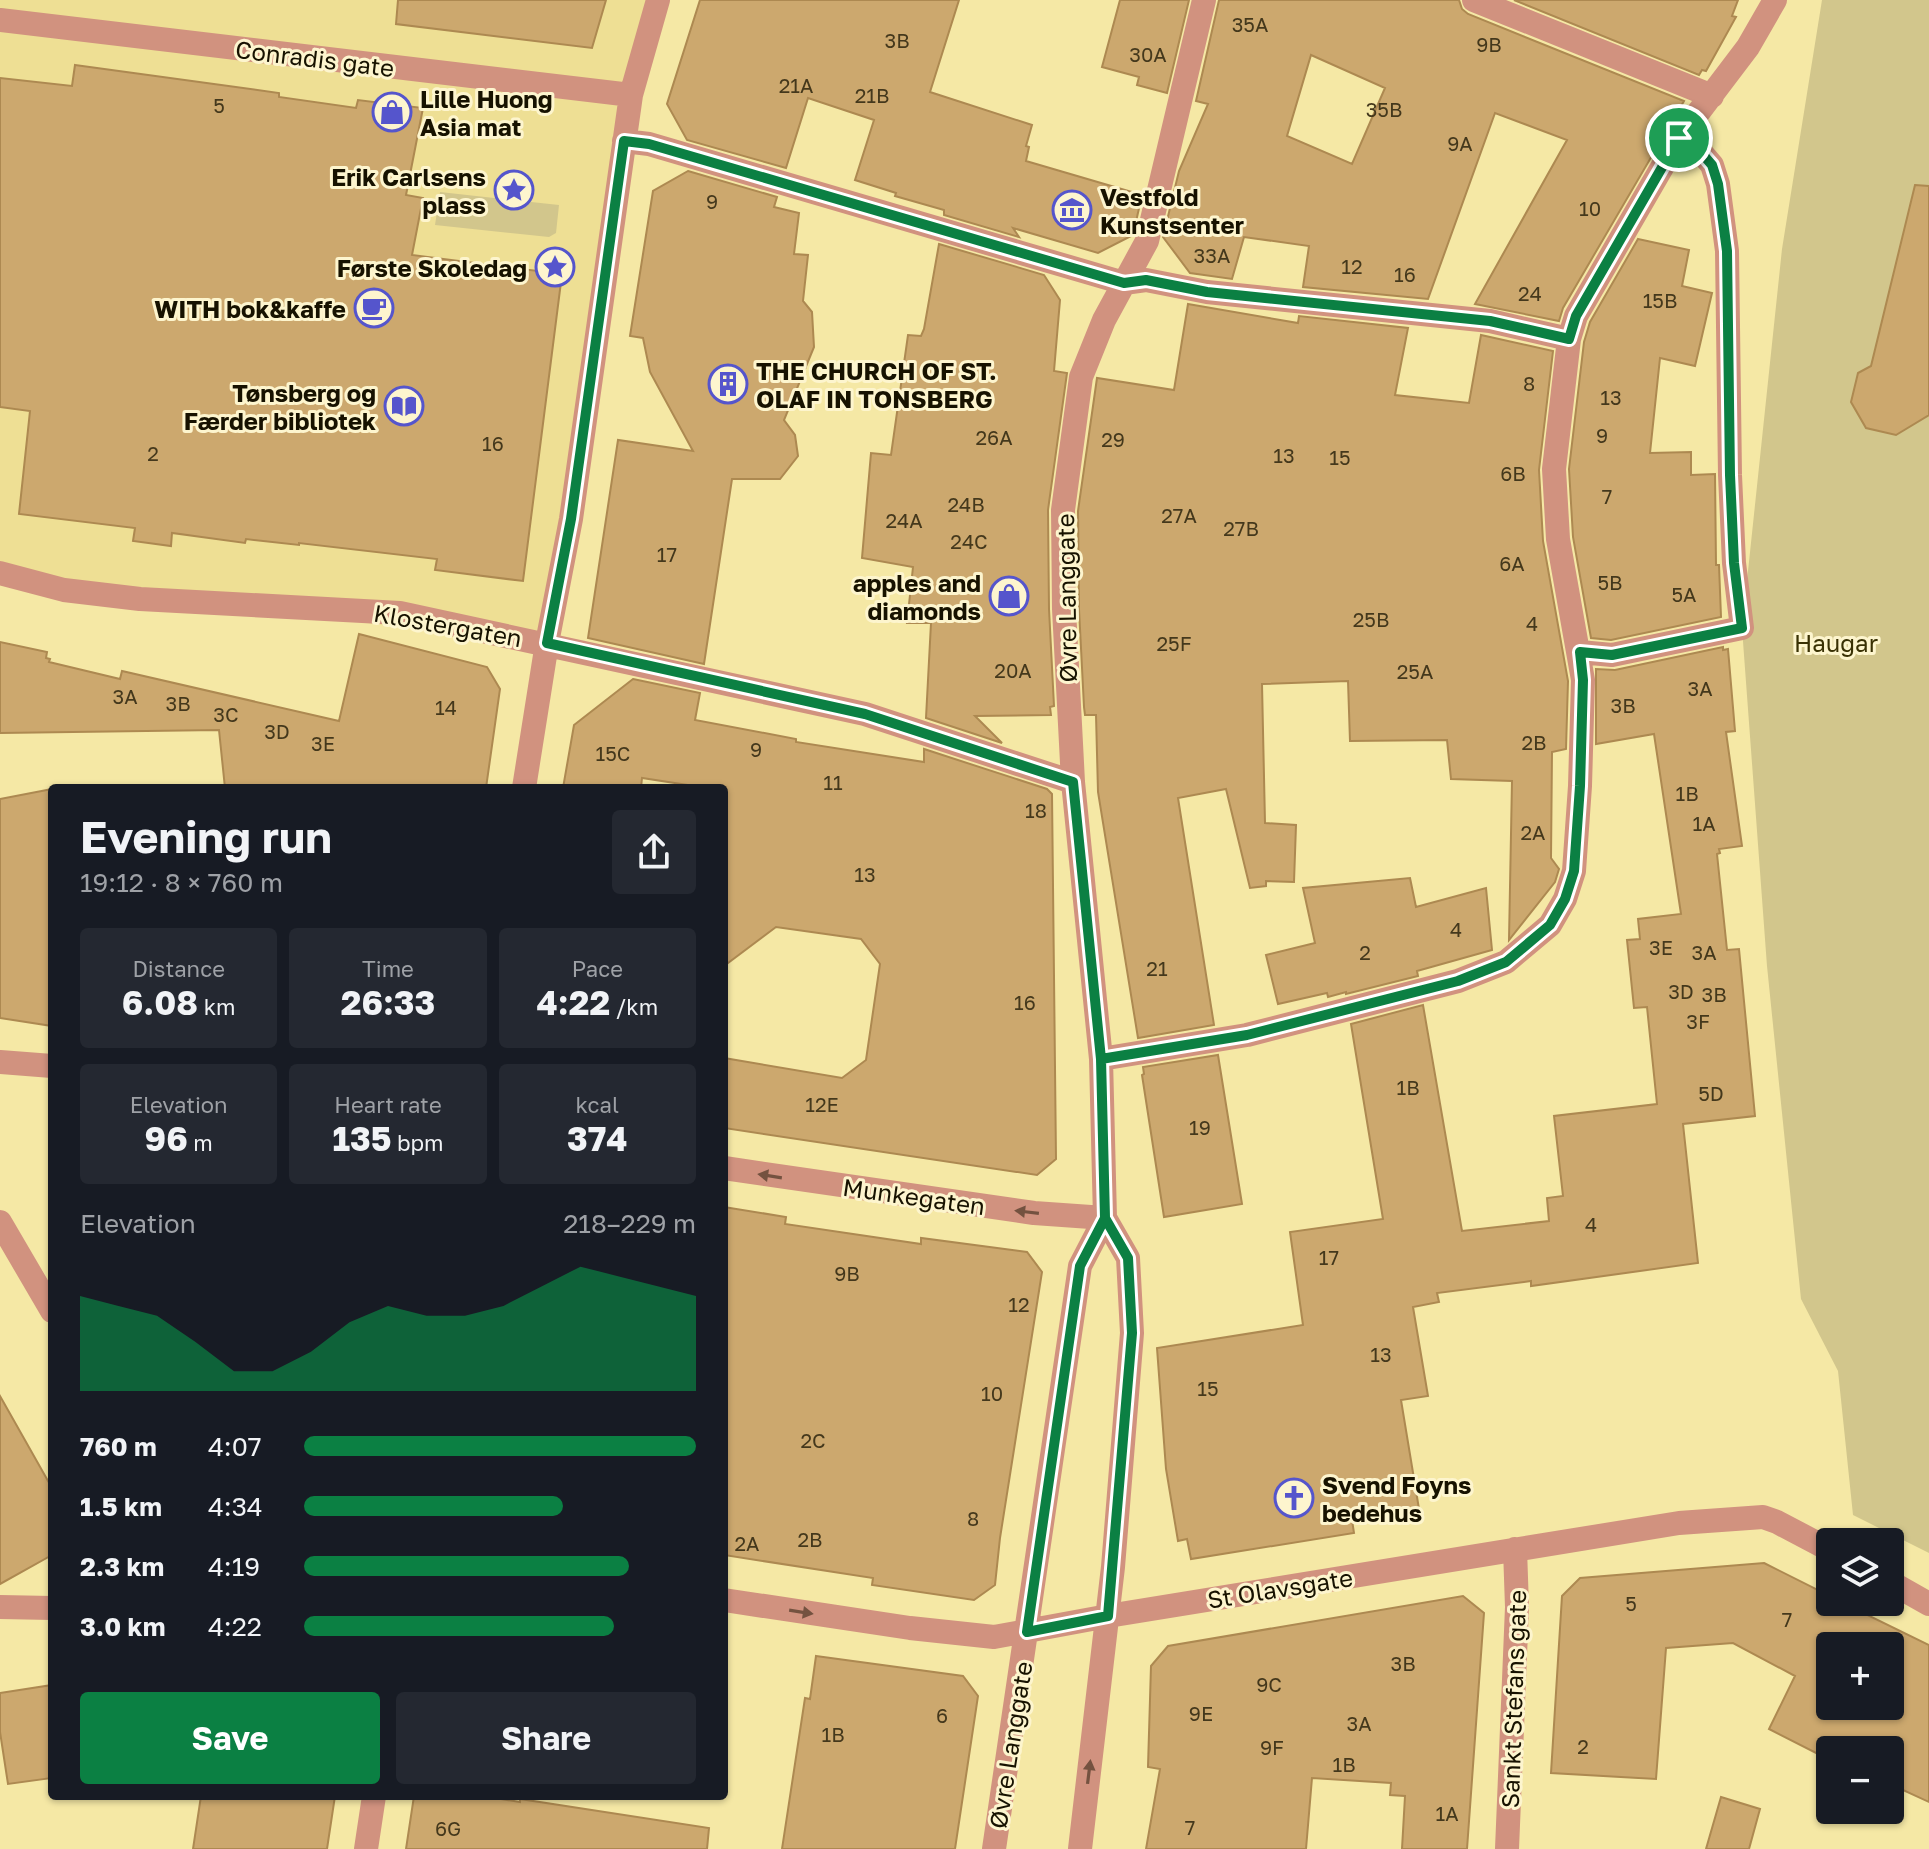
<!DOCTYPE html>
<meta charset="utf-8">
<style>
body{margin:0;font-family:"Golos Text",sans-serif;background:#242831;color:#f1f3f6;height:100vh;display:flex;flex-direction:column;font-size:30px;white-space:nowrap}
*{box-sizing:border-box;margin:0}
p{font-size:26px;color:#9ea1a6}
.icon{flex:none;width:44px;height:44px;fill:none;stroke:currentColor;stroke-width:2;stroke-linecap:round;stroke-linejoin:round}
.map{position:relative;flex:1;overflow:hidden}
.side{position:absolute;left:48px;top:784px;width:680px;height:1016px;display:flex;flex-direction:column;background:#171b24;border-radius:8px;box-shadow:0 2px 6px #0004}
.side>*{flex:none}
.controls{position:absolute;left:1816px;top:1528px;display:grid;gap:16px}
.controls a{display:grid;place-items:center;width:88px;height:88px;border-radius:8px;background:#171b24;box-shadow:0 2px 6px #0004;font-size:40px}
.pin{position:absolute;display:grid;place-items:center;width:68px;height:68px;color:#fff;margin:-34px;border:4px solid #fff;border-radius:50%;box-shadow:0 2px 8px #0007}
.round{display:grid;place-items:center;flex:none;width:84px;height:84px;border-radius:8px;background:#242831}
.summary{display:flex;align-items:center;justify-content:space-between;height:136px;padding:0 32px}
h1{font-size:44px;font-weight:700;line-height:60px}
.stats{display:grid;grid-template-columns:repeat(3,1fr);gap:12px;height:136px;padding:8px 32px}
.stats div{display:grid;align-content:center;border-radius:8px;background:#242831;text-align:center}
.stats b{font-size:34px;font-weight:700}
.stats small{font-size:22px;font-weight:400}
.stats p{font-size:22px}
.chart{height:224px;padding:16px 32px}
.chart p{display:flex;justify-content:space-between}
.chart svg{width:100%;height:144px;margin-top:8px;fill:#0b8043;opacity:.7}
.cta{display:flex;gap:16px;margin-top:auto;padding:16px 32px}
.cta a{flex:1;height:92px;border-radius:8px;background:#0b8043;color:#fff;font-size:32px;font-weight:700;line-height:92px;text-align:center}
.cta a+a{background:#242831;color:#f1f3f6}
ul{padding:0 32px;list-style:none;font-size:26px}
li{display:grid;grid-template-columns:128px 96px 1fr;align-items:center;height:60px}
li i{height:20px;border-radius:10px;background:#0b8043}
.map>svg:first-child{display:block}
</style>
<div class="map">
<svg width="1929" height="1849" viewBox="0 0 1929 1849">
<rect width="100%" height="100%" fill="#f5e8a5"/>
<path fill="#eedf94" d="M 0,0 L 655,0 L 546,646 L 0,576 Z"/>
<path fill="#d2c68c" d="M 1822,0 L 1929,0 L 1929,1553 L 1853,1515 L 1838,1371 L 1801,1299 L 1767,966 L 1742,628 L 1782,249 Z
M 440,192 L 559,205 L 556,233 L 549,237 L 435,225 Z"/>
<path fill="#cca86e" stroke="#ad8951" stroke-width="2" fill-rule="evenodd" d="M 398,0 L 606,0 L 592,48 L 396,24 Z
M 700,0 L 959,0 L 930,92 L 1032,125 L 1026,146 L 1029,147 L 1026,161 L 1142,195 L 1133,235 L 1098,253 L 1013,228 L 1019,237 L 944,215 L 944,210 L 895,196 L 896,193 L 855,180 L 874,120 L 808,98 L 786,168 L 687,140 L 667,104 Z
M 1120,0 L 1189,0 L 1167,93 L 1137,85 L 1139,77 L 1102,67 Z
M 1219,0 L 1459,0 L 1462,9 L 1468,14 L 1684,101 L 1563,308 L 1559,321 L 1475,304 L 1567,140 L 1495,113 L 1428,299 L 1303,287 L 1309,246 L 1244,237 L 1232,279 L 1190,273 L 1163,237 L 1179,171 L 1208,104 L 1196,101 ZM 1311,55 L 1385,88 L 1352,164 L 1287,136 Z
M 1514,0 L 1738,0 L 1732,16 L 1736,17 L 1706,71 L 1702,70 L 1699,75 Z
M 75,65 L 279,93 L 279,97 L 356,108 L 358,100 L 423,108 L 406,195 L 423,198 L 412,255 L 562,274 L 523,581 L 435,570 L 437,559 L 299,543 L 299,545 L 246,539 L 245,543 L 172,533 L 171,546 L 133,541 L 135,528 L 19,514 L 30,411 L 0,407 L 0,78 L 72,86 Z
M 688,171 L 777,197 L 774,207 L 799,213 L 794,254 L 808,255 L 803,301 L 812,312 L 814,347 L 784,420 L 795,435 L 798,456 L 780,479 L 732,479 L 704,664 L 588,638 L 618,440 L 693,451 L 650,372 L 643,338 L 630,336 L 653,191 Z
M 1915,185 L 1929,186 L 1929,415 L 1896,435 L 1866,428 L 1851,402 L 1858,373 L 1871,366 Z
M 1638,239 L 1689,250 L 1682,286 L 1712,293 L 1695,366 L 1660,358 L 1650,453 L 1691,452 L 1691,475 L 1715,474 L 1716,565 L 1719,565 L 1721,617 L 1611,640 L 1591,638 L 1573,537 L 1569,469 L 1584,342 L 1590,322 Z
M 939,244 L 1044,275 L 1060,300 L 1054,371 L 1067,373 L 1048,510 L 1049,609 L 1054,706 L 1050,707 L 1051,715 L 975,716 L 1002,743 L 926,718 L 931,623 L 907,623 L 913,567 L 862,558 L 871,453 L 891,455 L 908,335 L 921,336 L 924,329 Z
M 1188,304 L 1298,323 L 1299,316 L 1408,328 L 1395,395 L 1469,403 L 1481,335 L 1553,351 L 1539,470 L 1543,541 L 1568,681 L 1566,749 L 1552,752 L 1551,858 L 1559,869 L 1555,882 L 1509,940 L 1512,781 L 1451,779 L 1447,740 L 1350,741 L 1348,681 L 1262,684 L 1265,823 L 1296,825 L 1294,882 L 1266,881 L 1266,886 L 1250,888 L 1226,789 L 1178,798 L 1214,1025 L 1138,1038 L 1098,792 L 1096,715 L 1085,715 L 1084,707 L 1079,609 L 1078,511 L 1097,378 L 1174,390 Z
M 359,634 L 487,667 L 500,689 L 486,788 L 225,788 L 219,730 L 0,733 L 0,642 L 47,652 L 46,658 L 50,659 L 49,662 L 120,679 L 122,671 L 339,721 Z
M 1723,647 L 1723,650 L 1728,649 L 1735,731 L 1726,732 L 1742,846 L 1719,849 L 1720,853 L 1717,854 L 1727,950 L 1739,949 L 1755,1116 L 1683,1124 L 1698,1263 L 1531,1286 L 1531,1281 L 1437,1293 L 1439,1302 L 1413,1307 L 1428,1396 L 1401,1400 L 1419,1509 L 1352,1520 L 1354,1533 L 1191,1559 L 1187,1539 L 1178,1541 L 1166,1469 L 1157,1348 L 1303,1325 L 1290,1232 L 1383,1219 L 1351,1024 L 1423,1005 L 1462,1231 L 1549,1221 L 1547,1198 L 1563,1196 L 1554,1116 L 1657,1104 L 1647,1007 L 1634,1008 L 1627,940 L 1640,939 L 1638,919 L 1681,914 L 1654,734 L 1596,744 L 1596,669 L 1615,670 Z
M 633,679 L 700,693 L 695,720 L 796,739 L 796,742 L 924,762 L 924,749 L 1047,789 L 1052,794 L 1056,1159 L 1037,1175 L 724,1128 L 724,1058 L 842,1078 L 866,1060 L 880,964 L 861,939 L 776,927 L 724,966 L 724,788 L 707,788 L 642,778 L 641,788 L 563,788 L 574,725 Z
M 52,789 L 52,1026 L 0,1018 L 0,799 Z
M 1410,878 L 1416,907 L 1486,888 L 1492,950 L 1417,971 L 1418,976 L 1346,994 L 1346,992 L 1328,997 L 1327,993 L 1278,1004 L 1266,955 L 1315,943 L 1303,888 Z
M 1218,1055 L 1242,1204 L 1164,1217 L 1142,1075 L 1144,1074 L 1143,1067 Z
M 724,1207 L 786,1217 L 785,1224 L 921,1244 L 921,1238 L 1027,1252 L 1042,1272 L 1000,1538 L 995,1585 L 974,1600 L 872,1585 L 873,1578 L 724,1555 Z
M 0,1396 L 52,1488 L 52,1555 L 0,1584 Z
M 1764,1563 L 1830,1596 L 1830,1602 L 1841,1602 L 1929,1645 L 1929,1802 L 1890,1784 L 1890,1750 L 1830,1750 L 1830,1760 L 1769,1729 L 1795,1676 L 1733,1643 L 1666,1648 L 1656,1779 L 1551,1773 L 1562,1596 L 1580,1578 ZM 1830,1646 L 1890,1646 L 1890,1706 L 1830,1706 Z
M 1463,1596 L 1484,1613 L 1467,1849 L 1402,1849 L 1405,1796 L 1390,1795 L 1391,1783 L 1312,1778 L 1306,1849 L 1146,1849 L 1160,1769 L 1148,1767 L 1151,1666 L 1168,1646 Z
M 816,1656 L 963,1676 L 978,1696 L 955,1849 L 782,1849 L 805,1698 L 810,1699 Z
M 52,1685 L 52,1778 L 8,1784 L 0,1732 L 0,1693 Z
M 201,1796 L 335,1796 L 327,1849 L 193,1849 Z
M 414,1796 L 483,1796 L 520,1802 L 520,1799 L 709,1828 L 707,1849 L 406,1849 Z
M 1721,1797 L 1760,1809 L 1749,1849 L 1706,1849 Z"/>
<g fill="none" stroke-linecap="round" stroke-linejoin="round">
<path stroke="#d1927f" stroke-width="24" d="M 0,1607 L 52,1608"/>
<path stroke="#d1927f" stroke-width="24" d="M 1474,0 L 1712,96
M 0,20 L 631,95
M 624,141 L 649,144 L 1124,283 L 1146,280 L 1207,292 L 1490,321 L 1569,339
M 0,573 L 64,590 L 140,599 L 400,613 L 865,714 L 1073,782
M 1580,652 L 1612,655 L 1742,628 L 1734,563 L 1730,475 L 1727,251 L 1718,184 L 1712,165 L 1693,143 L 1679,138
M 524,788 L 547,643 L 571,519 L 631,95 L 658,0
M 1101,1059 L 1247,1035 L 1458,981 L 1506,962 L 1550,925 L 1565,899 L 1574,871 L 1580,786 L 1583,680 L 1558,539 L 1554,469 L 1569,339 L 1576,316 L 1679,138 L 1748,47 L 1775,0
M 0,1062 L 52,1066
M 724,1168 L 1034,1213 L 1105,1218
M 0,1222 L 52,1311
M 1890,1582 L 1929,1604
M 724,1600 L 910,1628 L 994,1637 L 1108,1616 L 1679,1523 L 1763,1517 L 1777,1522 L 1830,1550
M 366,1849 L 374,1796
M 994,1849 L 1080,1266 L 1105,1218
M 1080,1849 L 1113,1567 L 1132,1333 L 1128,1258 L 1105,1218 L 1101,1059 L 1073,782 L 1064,609 L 1063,510 L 1081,377 L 1104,320 L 1147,241 L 1204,0
M 1507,1849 L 1517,1607 L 1515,1549"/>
</g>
<defs><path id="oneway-solid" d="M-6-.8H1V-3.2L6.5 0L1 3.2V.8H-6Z" transform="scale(2)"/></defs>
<g fill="#745240">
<use href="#oneway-solid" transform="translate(770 1176) rotate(-171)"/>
<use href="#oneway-solid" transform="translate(1027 1212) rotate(-173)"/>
<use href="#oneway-solid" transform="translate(801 1612) rotate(9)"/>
<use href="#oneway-solid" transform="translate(1089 1772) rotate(-83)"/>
</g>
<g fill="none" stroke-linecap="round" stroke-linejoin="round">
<g stroke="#fff" stroke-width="16">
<path id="route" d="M 1679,138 L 1576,316 L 1569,339 L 1490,321 L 1207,292 L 1146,280 L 1124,283 L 649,144 L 624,141 L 571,519 L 547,643 L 865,714 L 1073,782 L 1101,1059 L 1105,1218 L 1128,1258 L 1132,1333 L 1108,1616 L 1027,1632 L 1080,1266 L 1105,1218 L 1101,1059 L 1247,1035 L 1458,981 L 1506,962 L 1550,925 L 1565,899 L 1574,871 L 1580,786 L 1583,680 L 1580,652 L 1612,655 L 1742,628 L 1734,563 L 1730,475 L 1727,251 L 1718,184 L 1712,165 L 1693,143 L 1679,138"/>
</g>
<use href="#route" stroke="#0b8043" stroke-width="10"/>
</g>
<defs>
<g id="shop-ring" transform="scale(2)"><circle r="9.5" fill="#fdf5ce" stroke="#55c" stroke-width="1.5"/><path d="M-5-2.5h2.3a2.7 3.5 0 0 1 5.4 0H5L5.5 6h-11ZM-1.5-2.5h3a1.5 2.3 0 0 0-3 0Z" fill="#55c"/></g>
<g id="sight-ring" transform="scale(2)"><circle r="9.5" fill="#fdf5ce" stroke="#55c" stroke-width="1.5"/><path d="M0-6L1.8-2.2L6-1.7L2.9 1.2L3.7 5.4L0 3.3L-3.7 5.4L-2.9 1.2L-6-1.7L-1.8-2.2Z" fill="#55c"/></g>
<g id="museum-ring" transform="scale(2)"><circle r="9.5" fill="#fdf5ce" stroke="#55c" stroke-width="1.5"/><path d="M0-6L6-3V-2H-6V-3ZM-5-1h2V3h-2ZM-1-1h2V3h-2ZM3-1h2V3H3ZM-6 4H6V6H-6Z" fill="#55c"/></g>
<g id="cafe-ring" transform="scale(2)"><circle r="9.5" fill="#fdf5ce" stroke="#55c" stroke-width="1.5"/><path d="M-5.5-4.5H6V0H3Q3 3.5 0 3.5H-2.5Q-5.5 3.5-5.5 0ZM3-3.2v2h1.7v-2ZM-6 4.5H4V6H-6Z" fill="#55c"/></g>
<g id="building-ring" transform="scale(2)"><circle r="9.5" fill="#fdf5ce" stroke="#55c" stroke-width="1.5"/><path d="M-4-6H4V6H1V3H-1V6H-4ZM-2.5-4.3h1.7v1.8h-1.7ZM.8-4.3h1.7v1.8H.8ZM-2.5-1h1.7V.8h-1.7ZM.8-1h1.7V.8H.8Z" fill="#55c"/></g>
<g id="library-ring" transform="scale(2)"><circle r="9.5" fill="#fdf5ce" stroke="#55c" stroke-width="1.5"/><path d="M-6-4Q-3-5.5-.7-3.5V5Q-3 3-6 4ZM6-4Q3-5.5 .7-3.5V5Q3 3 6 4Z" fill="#55c"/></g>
<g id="church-ring" transform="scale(2)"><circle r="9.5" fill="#fdf5ce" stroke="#55c" stroke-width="1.5"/><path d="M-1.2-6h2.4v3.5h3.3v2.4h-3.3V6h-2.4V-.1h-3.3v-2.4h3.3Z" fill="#55c"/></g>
</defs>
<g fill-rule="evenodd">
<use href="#shop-ring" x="392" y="112"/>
<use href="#sight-ring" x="514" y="190"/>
<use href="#museum-ring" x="1072" y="210"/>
<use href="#sight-ring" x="555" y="267"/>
<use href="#cafe-ring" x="374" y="308"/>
<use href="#building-ring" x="728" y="384"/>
<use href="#library-ring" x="404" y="406"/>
<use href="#shop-ring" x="1009" y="596"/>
<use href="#church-ring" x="1294" y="1498"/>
</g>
<g text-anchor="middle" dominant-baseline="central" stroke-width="6" stroke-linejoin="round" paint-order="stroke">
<g font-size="20" fill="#44381c">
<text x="1250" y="24">35A</text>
<text x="897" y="40">3B</text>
<text x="1489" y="44">9B</text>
<text x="1148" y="54">30A</text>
<text x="796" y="85">21A</text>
<text x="872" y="95">21B</text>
<text x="219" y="105">5</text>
<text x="1384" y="109">35B</text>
<text x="1460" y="143">9A</text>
<text x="712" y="201">9</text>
<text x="1590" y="208">10</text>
<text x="1212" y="255">33A</text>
<text x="1352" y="266">12</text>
<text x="1405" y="274">16</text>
<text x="1530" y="293">24</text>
<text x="1660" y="300">15B</text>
<text x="1529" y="383">8</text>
<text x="1611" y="397">13</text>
<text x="1602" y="435">9</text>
<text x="994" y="437">26A</text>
<text x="1113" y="439">29</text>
<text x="493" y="443">16</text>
<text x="153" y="453">2</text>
<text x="1284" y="455">13</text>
<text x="1340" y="457">15</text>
<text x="1513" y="473">6B</text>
<text x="1607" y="496">7</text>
<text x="966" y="504">24B</text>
<text x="1179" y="515">27A</text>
<text x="904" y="520">24A</text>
<text x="1241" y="528">27B</text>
<text x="969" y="541">24C</text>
<text x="667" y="554">17</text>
<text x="1512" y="563">6A</text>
<text x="1610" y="582">5B</text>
<text x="1684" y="594">5A</text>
<text x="1371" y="619">25B</text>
<text x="1532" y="623">4</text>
<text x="1174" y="643">25F</text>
<text x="1013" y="670">20A</text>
<text x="1415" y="671">25A</text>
<text x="1700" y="688">3A</text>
<text x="125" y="696">3A</text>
<text x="178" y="703">3B</text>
<text x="1623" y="705">3B</text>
<text x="446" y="707">14</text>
<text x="226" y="714">3C</text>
<text x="277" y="731">3D</text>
<text x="1534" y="742">2B</text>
<text x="323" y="743">3E</text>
<text x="756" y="749">9</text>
<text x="613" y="753">15C</text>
<text x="833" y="782">11</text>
<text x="1687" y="793">1B</text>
<text x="1036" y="810">18</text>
<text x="1704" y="823">1A</text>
<text x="1533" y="832">2A</text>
<text x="865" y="874">13</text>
<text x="1456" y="929">4</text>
<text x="1661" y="947">3E</text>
<text x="1365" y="952">2</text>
<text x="1704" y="952">3A</text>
<text x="1157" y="968">21</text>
<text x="1681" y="991">3D</text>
<text x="1714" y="994">3B</text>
<text x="1025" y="1002">16</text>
<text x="1698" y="1021">3F</text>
<text x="1408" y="1087">1B</text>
<text x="1711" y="1093">5D</text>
<text x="822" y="1104">12E</text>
<text x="1200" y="1127">19</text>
<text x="1591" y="1224">4</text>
<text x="1329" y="1257">17</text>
<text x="847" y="1273">9B</text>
<text x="1019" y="1304">12</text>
<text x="1381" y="1354">13</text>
<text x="1208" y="1388">15</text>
<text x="992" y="1393">10</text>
<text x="813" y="1440">2C</text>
<text x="973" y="1518">8</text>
<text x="810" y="1539">2B</text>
<text x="747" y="1543">2A</text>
<text x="1631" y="1603">5</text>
<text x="1787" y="1619">7</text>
<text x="1403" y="1663">3B</text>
<text x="1269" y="1684">9C</text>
<text x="1201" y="1713">9E</text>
<text x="942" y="1715">6</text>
<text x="1359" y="1723">3A</text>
<text x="833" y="1734">1B</text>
<text x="1583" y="1746">2</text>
<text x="1272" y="1747">9F</text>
<text x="1344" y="1764">1B</text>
<text x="1447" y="1813">1A</text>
<text x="1190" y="1827">7</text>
<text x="448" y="1828">6G</text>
</g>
<g font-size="24" fill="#171200" stroke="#fdf5ce">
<text transform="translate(315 58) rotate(7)">Conradis gate</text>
<text transform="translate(1066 598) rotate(-91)">Øvre Langgate</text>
<text transform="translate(448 625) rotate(10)">Klostergaten</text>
<text transform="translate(914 1196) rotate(8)">Munkegaten</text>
<text transform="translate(1280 1588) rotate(-9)">St Olavsgate</text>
<text transform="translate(1513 1699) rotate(-88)">Sankt Stefans gate</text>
<text transform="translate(1010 1745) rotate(-81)">Øvre Langgate</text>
</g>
<g font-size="24" font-weight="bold" fill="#171200" stroke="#fdf5ce" text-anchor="end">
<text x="420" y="98" text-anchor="start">Lille Huong<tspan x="420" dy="28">Asia mat</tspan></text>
<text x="486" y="176">Erik Carlsens<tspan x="486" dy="28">plass</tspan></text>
<text x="1100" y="196" text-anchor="start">Vestfold<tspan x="1100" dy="28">Kunstsenter</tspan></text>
<text x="527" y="267">Første Skoledag</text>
<text x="346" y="308">WITH bok&amp;kaffe</text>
<text x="756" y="370" text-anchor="start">THE CHURCH OF ST.<tspan x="756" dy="28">OLAF IN TONSBERG</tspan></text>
<text x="376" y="392">Tønsberg og<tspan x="376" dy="28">Færder bibliotek</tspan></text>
<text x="981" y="582">apples and<tspan x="981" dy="28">diamonds</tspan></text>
<text x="1322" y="1484" text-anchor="start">Svend Foyns<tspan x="1322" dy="28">bedehus</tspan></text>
</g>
<g font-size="24" fill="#393104" stroke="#fdf5ce">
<text x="1836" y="642">Haugar</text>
</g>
</g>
</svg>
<div class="controls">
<a><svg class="icon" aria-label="layers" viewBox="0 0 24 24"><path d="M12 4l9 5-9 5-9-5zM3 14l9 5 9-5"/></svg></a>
<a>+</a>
<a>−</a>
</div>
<div class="pin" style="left:1679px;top:138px;background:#1e9e55"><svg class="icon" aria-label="arrive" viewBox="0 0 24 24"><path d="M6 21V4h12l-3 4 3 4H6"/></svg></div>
<section class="side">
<div class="summary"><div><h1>Evening run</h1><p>19:12 · 8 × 760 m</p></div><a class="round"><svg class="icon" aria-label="share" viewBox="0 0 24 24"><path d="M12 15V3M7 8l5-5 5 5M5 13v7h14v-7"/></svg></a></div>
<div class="stats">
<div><p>Distance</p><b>6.08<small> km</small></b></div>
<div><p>Time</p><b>26:33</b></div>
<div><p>Pace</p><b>4:22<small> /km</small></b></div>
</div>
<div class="stats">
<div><p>Elevation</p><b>96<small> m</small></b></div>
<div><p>Heart rate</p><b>135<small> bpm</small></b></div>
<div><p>kcal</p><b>374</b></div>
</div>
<div class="chart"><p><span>Elevation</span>218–229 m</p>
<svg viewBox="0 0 160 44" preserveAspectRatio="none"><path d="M0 44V15L10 18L20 21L30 29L40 38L50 38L60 32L70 23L80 18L90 21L100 21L110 18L120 12L130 6L140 9L150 12L160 15V44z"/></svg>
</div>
<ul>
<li><b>760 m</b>4:07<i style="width:100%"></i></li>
<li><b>1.5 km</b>4:34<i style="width:66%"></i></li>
<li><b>2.3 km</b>4:19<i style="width:83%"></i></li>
<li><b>3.0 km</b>4:22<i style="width:79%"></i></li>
</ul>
<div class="cta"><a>Save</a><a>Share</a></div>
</section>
</div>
